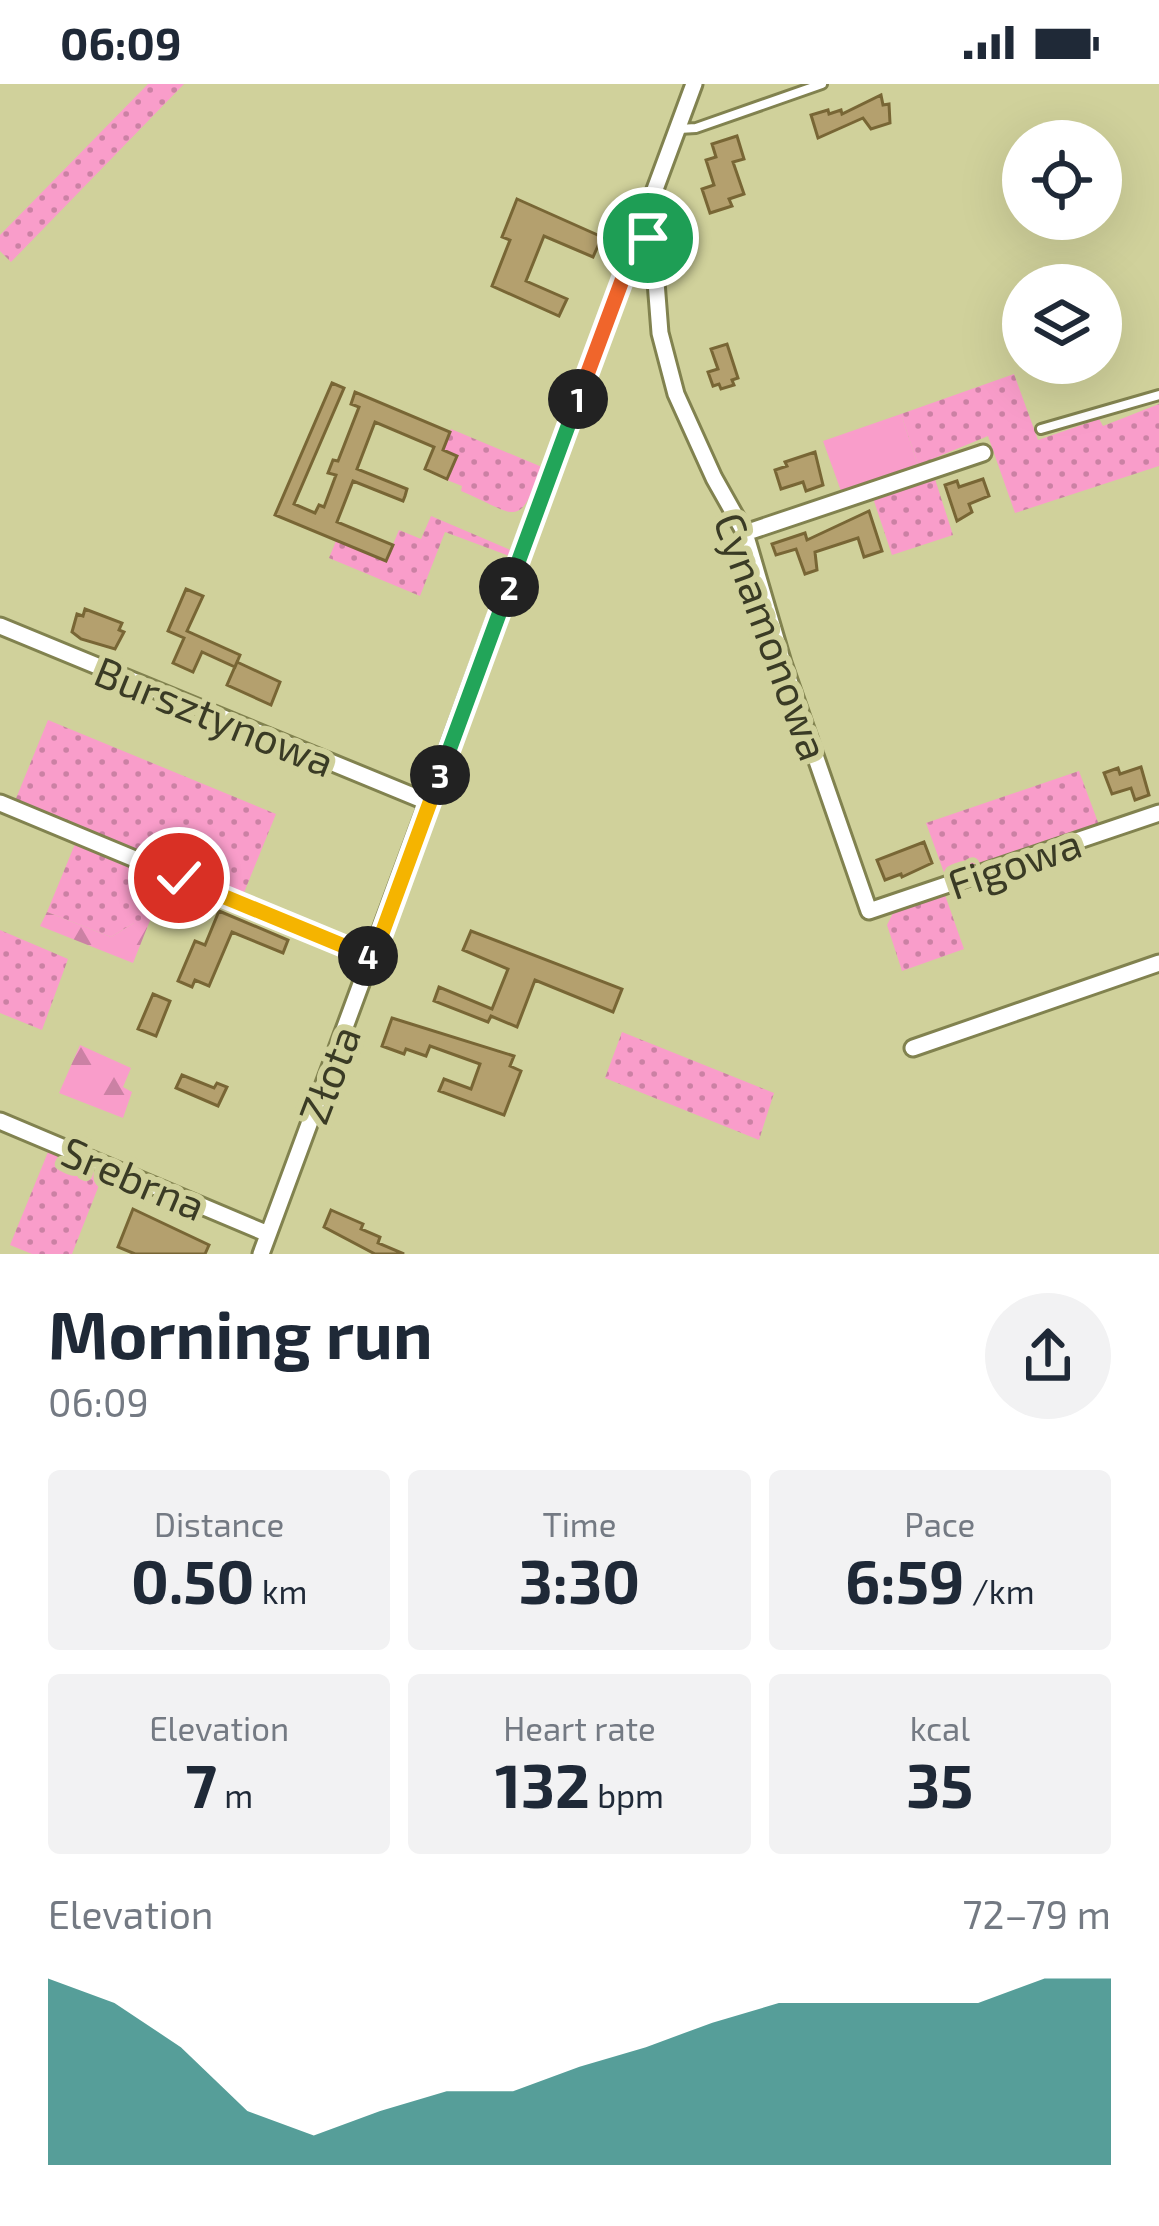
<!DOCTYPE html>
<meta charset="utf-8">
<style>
body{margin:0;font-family:"Exo 2",sans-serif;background:#f2f2f3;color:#1f2937;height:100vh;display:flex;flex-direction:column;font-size:45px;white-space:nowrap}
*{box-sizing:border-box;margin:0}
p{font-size:39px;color:#747a83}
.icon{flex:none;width:66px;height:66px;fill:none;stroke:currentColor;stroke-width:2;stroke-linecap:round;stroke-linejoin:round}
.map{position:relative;height:1170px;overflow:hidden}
.side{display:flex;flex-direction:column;background:#fff;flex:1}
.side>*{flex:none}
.controls{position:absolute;left:1002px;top:36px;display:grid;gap:24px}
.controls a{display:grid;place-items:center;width:120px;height:120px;border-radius:50%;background:#fff;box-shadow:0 12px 48px #0002;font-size:60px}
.pin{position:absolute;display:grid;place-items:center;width:102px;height:102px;color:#fff;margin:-51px;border:6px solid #fff;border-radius:50%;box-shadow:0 3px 12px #0007}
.km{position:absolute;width:60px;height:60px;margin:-30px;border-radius:50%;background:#222;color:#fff;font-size:33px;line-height:60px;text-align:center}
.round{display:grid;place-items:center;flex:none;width:126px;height:126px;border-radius:63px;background:#f2f2f3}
.summary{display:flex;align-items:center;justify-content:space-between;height:204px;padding:0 48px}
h1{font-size:66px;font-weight:700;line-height:90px}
.metrics{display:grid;grid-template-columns:repeat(3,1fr);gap:18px;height:204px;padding:12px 48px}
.metrics div{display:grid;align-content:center;border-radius:12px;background:#f2f2f3;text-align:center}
.metrics b{font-size:60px;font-weight:700}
.metrics small{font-size:33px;font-weight:400}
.metrics p{font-size:33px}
.chart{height:336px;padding:24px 48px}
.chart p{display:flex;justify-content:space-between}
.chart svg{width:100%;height:216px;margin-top:12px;fill:#0f766e;opacity:.7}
.status{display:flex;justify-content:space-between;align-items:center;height:84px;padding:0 60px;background:#fff;direction:ltr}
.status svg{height:33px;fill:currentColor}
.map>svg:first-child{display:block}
</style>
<div class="status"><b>06:09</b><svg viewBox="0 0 49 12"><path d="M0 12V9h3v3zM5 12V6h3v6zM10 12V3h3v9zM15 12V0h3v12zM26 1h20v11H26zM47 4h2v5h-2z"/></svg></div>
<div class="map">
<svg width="1159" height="1170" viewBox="0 0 1159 1170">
<defs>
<pattern id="grass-dots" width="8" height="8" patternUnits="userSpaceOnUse" patternTransform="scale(3)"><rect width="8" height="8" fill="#f99dca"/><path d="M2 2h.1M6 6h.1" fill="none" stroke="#cb81a4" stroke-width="1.8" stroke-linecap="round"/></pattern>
<pattern id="forest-firs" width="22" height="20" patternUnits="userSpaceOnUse" patternTransform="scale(3)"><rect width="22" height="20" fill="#f99dca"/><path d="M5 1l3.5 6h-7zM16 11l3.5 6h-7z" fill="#cb81a4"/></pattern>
</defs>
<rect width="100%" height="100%" fill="#d0d19b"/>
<path fill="url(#grass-dots)" d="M 148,0 L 184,0 L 11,178 L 0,167 L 0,151 Z
M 1014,290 L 1038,356 L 1099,335 L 1103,342 L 1159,320 L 1159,382 L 1015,429 L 988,352 L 918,381 L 901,330 Z
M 451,345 L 542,383 C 518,447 518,431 461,407 L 462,402 L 447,396 L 457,372 L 443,366 Z
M 934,392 L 953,451 L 892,471 L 873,414 Z
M 431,432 L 515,468 L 512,473 L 445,448 L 420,512 L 329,474 L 336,457 L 386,477 L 399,446 L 421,455 Z
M 48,636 L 276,730 L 243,811 L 15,717 Z
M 1079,687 L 1099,741 L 946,794 L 926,739 Z
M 75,760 L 167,799 L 149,839 L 134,839 L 111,853 L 47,828 Z
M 945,811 L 964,865 L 902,887 L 887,841 L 893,829 Z
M 0,846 L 68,875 L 42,946 L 0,929 Z
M 622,948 L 774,1009 L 759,1056 L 605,994 Z
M 48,1068 L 103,1091 L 72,1170 L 32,1170 L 10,1161 Z"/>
<path fill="url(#forest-firs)" d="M 47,828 L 111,853 L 134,839 L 149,839 L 133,879 L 40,842 Z
M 80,961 L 131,984 L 123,1003 L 132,1008 L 123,1034 L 59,1009 Z"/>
<path fill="#f99dca" d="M 901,330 L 918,381 L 841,407 L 823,357 Z"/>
<path fill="#b4a06e" stroke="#786635" stroke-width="3" d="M 881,11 L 883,21 L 889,20 L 890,39 L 871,45 L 863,34 L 818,54 L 811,31 L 828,26 L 829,30 L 841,26 L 842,30 Z
M 737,52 L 744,75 L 733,78 L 744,110 L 729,115 L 732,122 L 710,129 L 702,105 L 714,101 L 706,76 L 716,73 L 712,60 Z
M 517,115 L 602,153 L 593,173 L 544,152 L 526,197 L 567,215 L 559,232 L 492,202 L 510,156 L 502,153 Z
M 727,260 L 738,294 L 732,296 L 734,301 L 721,305 L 719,300 L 713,302 L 708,288 L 718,285 L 711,265 Z
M 332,299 L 344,304 L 294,420 L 315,429 L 319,421 L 324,423 L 336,391 L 328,389 L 333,376 L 338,377 L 359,323 L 351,320 L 355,308 L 450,348 L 443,366 L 457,372 L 447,395 L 425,385 L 434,363 L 375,338 L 357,385 L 407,405 L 405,412 L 403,417 L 353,397 L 337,438 L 393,461 L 386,477 L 275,431 Z
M 815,368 L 823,401 L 806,407 L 803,398 L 781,405 L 775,386 L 787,382 L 785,378 Z
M 983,395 L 989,412 L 969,420 L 972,428 L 957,437 L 945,401 L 957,397 L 959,403 Z
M 869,427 L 882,467 L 864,473 L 858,454 L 815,468 L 817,486 L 805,490 L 796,465 L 776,471 L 772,460 L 805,449 L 807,456 Z
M 186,505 L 203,512 L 187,547 L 240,571 L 235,583 L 202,568 L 193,588 L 173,579 L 184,554 L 168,547 Z
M 85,525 L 122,539 L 119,546 L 124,548 L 115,565 L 81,555 L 72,548 L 77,530 L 83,532 Z
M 237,578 L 280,598 L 271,621 L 227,601 Z
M 1141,683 L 1149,711 L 1135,716 L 1131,704 L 1112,710 L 1104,689 L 1118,684 L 1120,690 Z
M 924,758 L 932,779 L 902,793 L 901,790 L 885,796 L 877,776 Z
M 219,827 L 288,856 L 283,869 L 232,848 L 209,902 L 195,896 L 192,903 L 178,897 L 195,857 L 205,861 Z
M 471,847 L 622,905 L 613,928 L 535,896 L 517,943 L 491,932 L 488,938 L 434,917 L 439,903 L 492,925 L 508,885 L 463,866 Z
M 153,910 L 170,917 L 156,952 L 138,945 Z
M 392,934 L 514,972 L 510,982 L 521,987 L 504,1031 L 439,1007 L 444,995 L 471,1005 L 480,980 L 430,962 L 426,972 L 406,965 L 404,970 L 382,962 Z
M 182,991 L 214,1004 L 217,999 L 227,1003 L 218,1022 L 176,1004 Z
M 133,1125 L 209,1161 L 205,1170 L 135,1170 L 118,1163 Z
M 331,1126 L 363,1140 L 361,1145 L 380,1153 L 378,1159 L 404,1170 L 375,1170 L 324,1143 Z"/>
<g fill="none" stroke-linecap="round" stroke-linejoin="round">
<g stroke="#81824f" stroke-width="14">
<path id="lane" d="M 679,45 L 696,44 L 822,0
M 1041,345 L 1159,311"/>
</g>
<g stroke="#81824f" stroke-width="21">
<path id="street" d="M 643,140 L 654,172 L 660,249 L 676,310 L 714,394 L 745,449 L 783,579 L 869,827 L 1159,729
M 745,449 L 983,369
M 0,542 L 430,719
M 0,719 L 373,874
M 913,964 L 1159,879
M 0,1037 L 268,1150
M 261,1170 L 694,0"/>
</g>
<use href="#lane" stroke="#fff" stroke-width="8"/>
<use href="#street" stroke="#fff" stroke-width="15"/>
</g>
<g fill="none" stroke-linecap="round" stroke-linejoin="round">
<g stroke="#fff" stroke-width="24">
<path id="split-1" d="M 578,315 L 643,140 L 648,154"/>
</g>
<g stroke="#fff" stroke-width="24">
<path id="split-2" d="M 509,503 L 578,315"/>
</g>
<g stroke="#fff" stroke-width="24">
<path id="split-3" d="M 440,691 L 509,503"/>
</g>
<g stroke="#fff" stroke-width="24">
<path id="split-4" d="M 368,872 L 373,874 L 440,691"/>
</g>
<g stroke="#fff" stroke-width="24">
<path id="split-5" d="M 179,794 L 368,872"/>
</g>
<use href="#split-1" stroke="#f0652b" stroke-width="15"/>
<use href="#split-2" stroke="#22a559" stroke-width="15"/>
<use href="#split-3" stroke="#22a559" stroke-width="15"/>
<use href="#split-4" stroke="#f5b400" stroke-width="15"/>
<use href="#split-5" stroke="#f5b400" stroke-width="15"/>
</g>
<g text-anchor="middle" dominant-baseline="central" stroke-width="12" stroke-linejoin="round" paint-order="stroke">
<g font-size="42" fill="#3a3b25" stroke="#d0d19b">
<text transform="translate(773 552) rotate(70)">Cynamonowa</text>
<text transform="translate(215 631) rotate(22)">Bursztynowa</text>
<text transform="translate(1014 778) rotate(-19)">Figowa</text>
<text transform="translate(328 990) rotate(-69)">Złota</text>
<text transform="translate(134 1093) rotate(23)">Srebrna</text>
</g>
</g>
</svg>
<div class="controls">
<a><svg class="icon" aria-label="locate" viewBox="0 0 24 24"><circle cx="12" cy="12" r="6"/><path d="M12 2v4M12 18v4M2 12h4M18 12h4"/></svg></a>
<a><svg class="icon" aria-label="layers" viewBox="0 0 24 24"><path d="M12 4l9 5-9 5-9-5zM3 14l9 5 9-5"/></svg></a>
</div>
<div class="pin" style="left:648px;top:154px;background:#1e9e55"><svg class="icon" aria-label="arrive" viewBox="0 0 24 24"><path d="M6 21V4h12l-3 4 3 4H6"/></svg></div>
<div class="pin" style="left:179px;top:794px;background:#d93025"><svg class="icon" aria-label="check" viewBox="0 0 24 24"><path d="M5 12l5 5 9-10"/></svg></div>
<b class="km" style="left:578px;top:315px">1</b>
<b class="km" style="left:509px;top:503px">2</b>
<b class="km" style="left:440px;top:691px">3</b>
<b class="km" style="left:368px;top:872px">4</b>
</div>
<section class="side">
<div class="summary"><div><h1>Morning run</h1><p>06:09</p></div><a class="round"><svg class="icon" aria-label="share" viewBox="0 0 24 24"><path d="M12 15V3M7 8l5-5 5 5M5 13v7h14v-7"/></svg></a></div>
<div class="metrics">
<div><p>Distance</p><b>0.50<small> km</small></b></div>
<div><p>Time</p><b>3:30</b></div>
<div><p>Pace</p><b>6:59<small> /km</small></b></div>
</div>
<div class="metrics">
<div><p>Elevation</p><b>7<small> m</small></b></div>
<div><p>Heart rate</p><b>132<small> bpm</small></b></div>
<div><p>kcal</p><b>35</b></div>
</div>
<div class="chart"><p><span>Elevation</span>72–79 m</p>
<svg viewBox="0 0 160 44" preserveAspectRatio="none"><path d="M0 44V6L10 11L20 20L30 33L40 38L50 33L60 29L70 29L80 24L90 20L100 15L110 11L120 11L130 11L140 11L150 6L160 6V44z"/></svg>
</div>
</section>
